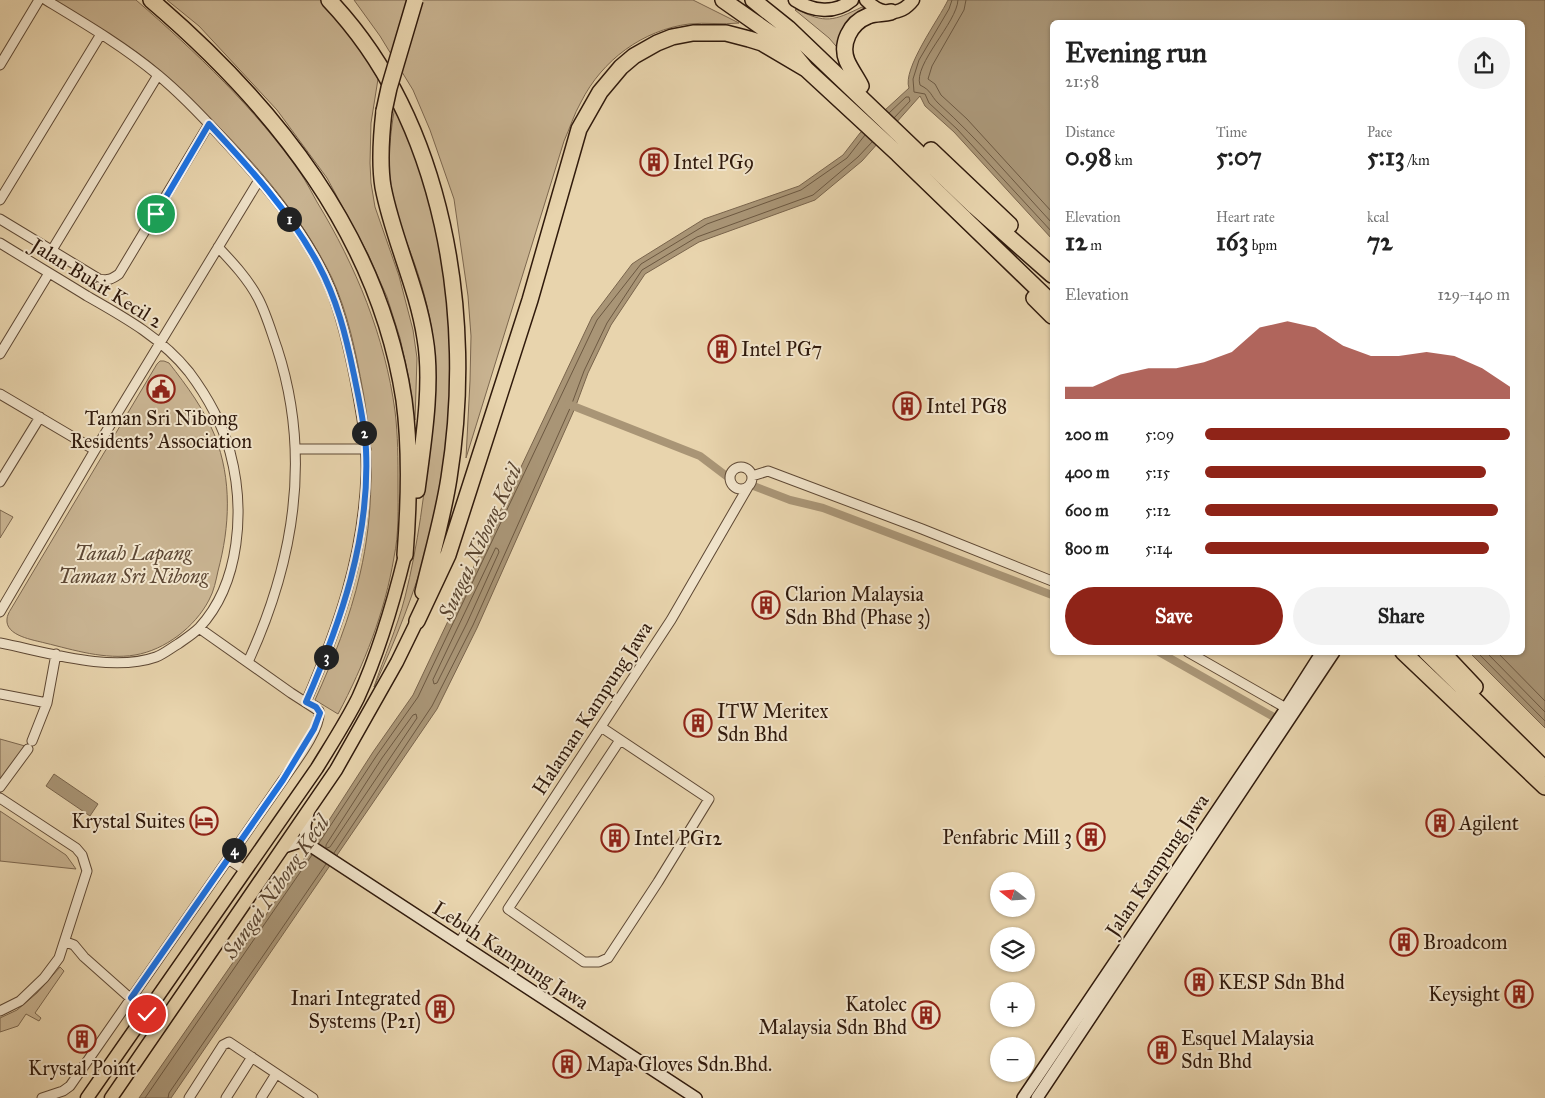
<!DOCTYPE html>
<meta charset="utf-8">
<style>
body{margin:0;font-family:"IM FELL Great Primer",serif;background:#f2f2f2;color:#222;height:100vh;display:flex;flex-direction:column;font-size:19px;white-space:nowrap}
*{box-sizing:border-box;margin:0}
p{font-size:16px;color:#767676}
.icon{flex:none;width:28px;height:28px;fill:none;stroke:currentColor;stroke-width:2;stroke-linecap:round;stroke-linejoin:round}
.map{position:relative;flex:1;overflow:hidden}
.details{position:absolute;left:1050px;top:20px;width:475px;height:635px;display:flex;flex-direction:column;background:#fff;border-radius:8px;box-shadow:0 1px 4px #0004}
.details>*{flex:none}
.needle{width:32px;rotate:287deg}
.buttons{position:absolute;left:990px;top:872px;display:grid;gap:10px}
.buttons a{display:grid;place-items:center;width:45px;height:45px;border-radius:50%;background:#fff;box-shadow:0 1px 4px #0004;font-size:25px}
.pin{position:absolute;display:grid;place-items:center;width:42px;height:42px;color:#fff;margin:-21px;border:2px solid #fff;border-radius:50%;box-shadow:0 1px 5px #0007}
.km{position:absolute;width:25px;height:25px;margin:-12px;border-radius:50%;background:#222;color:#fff;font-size:14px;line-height:25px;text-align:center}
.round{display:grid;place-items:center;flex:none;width:52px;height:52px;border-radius:26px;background:#f2f2f2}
.overview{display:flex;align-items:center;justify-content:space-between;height:85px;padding:0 15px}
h1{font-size:28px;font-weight:700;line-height:38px}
.stats{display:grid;grid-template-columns:repeat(3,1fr);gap:8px;height:85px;padding:5px 15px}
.stats div{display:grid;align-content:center}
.stats b{font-size:25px;font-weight:700}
.stats small{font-size:14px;font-weight:400}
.stats p{font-size:14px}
.chart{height:140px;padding:10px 15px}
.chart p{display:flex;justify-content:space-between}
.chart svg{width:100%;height:90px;margin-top:5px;fill:#8f2418;opacity:.7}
.cta{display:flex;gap:10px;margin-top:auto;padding:10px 15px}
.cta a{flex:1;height:58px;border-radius:30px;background:#8f2418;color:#fff;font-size:20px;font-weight:700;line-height:58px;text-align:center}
.cta a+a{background:#f2f2f2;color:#222}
ul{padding:0 15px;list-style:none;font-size:16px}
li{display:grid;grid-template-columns:80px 60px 1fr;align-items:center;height:38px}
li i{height:12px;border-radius:6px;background:#8f2418}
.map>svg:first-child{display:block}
</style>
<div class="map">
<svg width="1545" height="1098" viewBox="0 0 1545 1098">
<rect width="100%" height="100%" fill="#e8d4ad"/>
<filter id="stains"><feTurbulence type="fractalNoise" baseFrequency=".004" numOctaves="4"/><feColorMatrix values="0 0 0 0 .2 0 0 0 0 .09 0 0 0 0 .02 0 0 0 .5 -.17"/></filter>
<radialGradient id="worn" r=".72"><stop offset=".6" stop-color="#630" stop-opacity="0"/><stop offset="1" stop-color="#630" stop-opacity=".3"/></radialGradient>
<path fill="#c9b492" stroke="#7c674f" d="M 54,0 L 136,0 C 196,52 256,109 301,174 C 307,183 312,193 317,202 C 356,266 385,337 395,411 C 398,435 398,460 398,484 C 398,508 399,534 394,557 C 385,612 364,665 338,714 L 315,700 C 333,660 350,618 360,574 C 374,514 374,452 363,391 C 356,353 348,313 332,278 C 301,214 252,159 202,110 C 179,87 156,65 129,47 C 105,30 79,15 54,0 Z
M 167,0 L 321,0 L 349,29 L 378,79 L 371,123 L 370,163 L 371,183 L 375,207 L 399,276 L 413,330 L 417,358 L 415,420 L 409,379 L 400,338 L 387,297 L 368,254 L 327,178 L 277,110 L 199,26 Z
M 354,0 L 693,0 L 739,23 C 722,25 706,22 689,24 C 643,30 602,60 581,102 C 574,114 570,128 564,141 L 466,458 L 470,381 L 471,336 L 468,296 L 454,199 L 430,130 L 413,90 L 380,36 Z
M 862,7 L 864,8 L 856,15 L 842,53 L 829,38 L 795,10 L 796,9 C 826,24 833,21 862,7 Z
M 396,100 C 407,128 416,157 425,186 C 429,198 433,210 436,222 C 456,314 455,412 439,505 C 436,517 432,529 429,541 C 415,592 396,639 374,687 C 384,657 397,628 405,597 C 418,545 425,491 430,437 C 432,408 437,379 434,350 C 432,321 424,290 414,262 C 407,242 398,222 393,201 C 386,167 390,133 396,100 Z
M 160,361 L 164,361 L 169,363 C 187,386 204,409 215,436 C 232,480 230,526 218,571 C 216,580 214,591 209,600 C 195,627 165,650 135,655 C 105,660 74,650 45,643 C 34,640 5,636 7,619 C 7,616 9,612 11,609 L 157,364 Z
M 0,510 L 13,517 L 0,538 Z
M 0,739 L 25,746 L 3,777 L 0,778 Z
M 0,811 L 66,855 L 76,869 L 0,861 Z
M 60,967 L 64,971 L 35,1013 L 41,1018 L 39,1021 L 26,1014 L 18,1026 L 0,1032 L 0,1018 L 17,1010 L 37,993 Z"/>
<path fill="#a99576" stroke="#79644c" d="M 948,0 L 1545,0 L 1545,728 L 1470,653 L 1522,652 L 1522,22 L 1052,22 L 1052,239 L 954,132 L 925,106 L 920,96 L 862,161 L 815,200 L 699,242 L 645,274 L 611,325 L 588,373 L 575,408 L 477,628 L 437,709 L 171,1098 L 139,1098 L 293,876 L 373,752 L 413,695 L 592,317 L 632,264 L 638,260 L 704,219 L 799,186 L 843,155 L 860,133 L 909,88 C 902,69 939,19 948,0 Z
M 54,774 L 98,804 L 90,816 L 46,786 Z"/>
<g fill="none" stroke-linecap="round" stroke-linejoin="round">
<path stroke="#6c5841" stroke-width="1" d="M 952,0 L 949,9 L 919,60 L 913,79 L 914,92 L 925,94 L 929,103 L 957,129 L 1052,232
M 958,0 C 957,23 913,64 920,85 C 932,91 930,95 938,103 C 979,140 1015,183 1052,223
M 966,0 L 964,10 L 932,66 L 928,79 L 935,84 L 941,95 L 967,119 L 1052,212
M 889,113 L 906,97 L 909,97 L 910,101 L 894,118
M 496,548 L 498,549 L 499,552 L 467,623 L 437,683 L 434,684 L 433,680 Z
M 1477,652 L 1545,721
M 1486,652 L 1545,712
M 1497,652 L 1545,701
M 319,843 L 377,755 L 418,697 L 597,320 L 641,264 L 707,224 L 801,190 L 847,158 L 865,135
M 326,848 L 326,845 L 382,758 L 413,715 L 416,714 L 417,718 L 330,847 L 327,848
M 334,853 L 432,706 L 473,625 L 571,406 L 584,371 L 607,323 L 642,270 L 697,237 L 813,195 L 858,157 L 872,142
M 145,1098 L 312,855
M 168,1098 L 169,1093 L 326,864"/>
<path stroke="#a99576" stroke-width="8" d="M 568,404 L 700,456 L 729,478
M 751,485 L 790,500 L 823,508 L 1052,595
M 1159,652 L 1272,716"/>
<g stroke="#5e4834" stroke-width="11">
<path id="street" d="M 46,0 C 84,23 123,46 158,75 C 181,94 201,115 221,137 C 263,182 307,232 331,290 C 342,319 349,349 355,380 C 361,412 367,443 366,475 C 363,557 338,628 306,702
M 0,65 L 39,0
M 0,200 L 101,34
M 0,219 L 99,279 C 108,281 112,279 119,274 L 209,124
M 0,243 C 29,261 58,278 87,296 C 124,317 162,338 189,372 C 207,396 222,423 230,452 C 245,508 241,583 199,628 C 193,634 185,639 178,644 C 171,648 164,654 156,657 C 111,673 46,652 0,643
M 218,247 C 233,263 248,279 258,298 C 266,313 271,331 277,348 C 312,455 294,562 248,662
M 52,250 L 158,75
M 0,354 L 49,273
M 0,394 L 95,450
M 296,449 L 366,449
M730 478a11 11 0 1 1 22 0a11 11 0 1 1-22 0Z
M 752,476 L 768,471 L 922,529 L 1052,581
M 0,482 L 40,417
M 0,612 L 95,450 L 259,180
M 1188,652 L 1286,708
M 0,694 L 47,703
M 601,727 L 709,799 L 658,882 L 608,958 L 599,962 L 584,962 L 508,909 L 620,740
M 32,741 L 47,703 L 56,654
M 0,787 L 28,749
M 0,798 L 76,848 L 82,855 L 87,871 L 59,958 L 44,978 L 20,1001 L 0,1011
M 228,859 L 246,871
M 66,942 L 74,945 L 84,957 L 147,1013
M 459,943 L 671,620 L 748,487
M 42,1098 L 63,1091 L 70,1086 L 283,780 C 293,765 322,728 319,711 L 291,693 L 199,628
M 189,1098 L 223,1045 L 229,1042 L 313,1098
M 226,1098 L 252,1057
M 261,1098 L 276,1074"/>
</g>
<g stroke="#301a0c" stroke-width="14">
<path id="secondary" d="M 306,843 L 305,825 L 308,813
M 284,847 L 299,842 L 306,843 L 696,1098
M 1023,1098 L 1285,710 L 1322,652
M 1037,1098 L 1334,652"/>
</g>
<g stroke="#301a0c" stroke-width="15">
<path id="primary" d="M 795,0 C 813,12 835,14 852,0
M 866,0 C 880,15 900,17 913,0
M 87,1098 L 317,768 C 331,745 346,722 358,698 C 379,652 393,604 405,555
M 111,1098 L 336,770 L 397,662 L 417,621"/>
</g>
<g stroke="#301a0c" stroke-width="18">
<path id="highway" d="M 151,0 C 274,105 379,235 404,400 C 411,452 409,504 405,555
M 329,0 C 445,122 475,317 449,478 C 443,517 432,554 423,592
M 723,0 L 780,40 L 792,52 L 806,69 L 898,154 L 1052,303
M 753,0 L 788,28 L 975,207 L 1052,275
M 861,86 C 857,78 851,70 847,61 C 840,44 850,23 868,16 C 875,13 883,14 891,12
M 384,111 C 381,137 379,162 383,187 C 393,239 417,286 425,338 C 433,384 423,444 417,490
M 931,150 L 1010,225
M 1034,298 L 1052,316
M 417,621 L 448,555 L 530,300 L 579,129 L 600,92 L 621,67 L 634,56 L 657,43 L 672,37 L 693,33 L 726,33 L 749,39 L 762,43 L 806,69
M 1403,652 L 1545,787
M 1426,652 L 1545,769
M 1442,652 L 1475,687"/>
</g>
<use href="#street" stroke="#f0e3ca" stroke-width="9"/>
<use href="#secondary" stroke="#f0e3ca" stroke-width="11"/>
<use href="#primary" stroke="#e8d4ad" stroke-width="12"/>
<use href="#highway" stroke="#e8d4ad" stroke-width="15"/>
<g stroke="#301a0c" stroke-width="18" stroke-linecap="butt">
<path id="highway-bridge" d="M 384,111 L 389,88 L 415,0"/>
</g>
<use href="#highway-bridge" stroke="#e8d4ad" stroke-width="15"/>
</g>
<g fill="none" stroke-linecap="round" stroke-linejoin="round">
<g stroke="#fff" stroke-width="10">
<path id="route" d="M 147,1014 L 131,998 L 283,780 L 314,729 L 320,713 L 316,707 L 306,702 C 341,622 370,538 366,450 C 365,425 359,400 354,375 C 346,336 337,299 318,264 C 290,212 249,167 209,124 L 156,214"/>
</g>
<use href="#route" stroke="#1a73e8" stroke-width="6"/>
</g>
<defs>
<g id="building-ring" transform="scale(1.4375)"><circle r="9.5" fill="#f0e3ca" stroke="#8f2418" stroke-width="1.5"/><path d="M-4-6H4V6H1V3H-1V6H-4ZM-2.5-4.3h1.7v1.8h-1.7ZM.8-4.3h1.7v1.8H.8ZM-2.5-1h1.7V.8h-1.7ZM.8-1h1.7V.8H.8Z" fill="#8f2418"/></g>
<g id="civic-ring" transform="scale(1.4375)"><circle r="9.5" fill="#f0e3ca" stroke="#8f2418" stroke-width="1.5"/><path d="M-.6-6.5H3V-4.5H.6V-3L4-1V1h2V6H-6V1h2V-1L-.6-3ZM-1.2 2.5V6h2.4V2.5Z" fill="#8f2418"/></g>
<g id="hotel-ring" transform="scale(1.4375)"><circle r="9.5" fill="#f0e3ca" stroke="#8f2418" stroke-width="1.5"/><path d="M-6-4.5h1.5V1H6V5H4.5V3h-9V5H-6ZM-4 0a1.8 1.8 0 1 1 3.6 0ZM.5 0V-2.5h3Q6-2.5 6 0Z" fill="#8f2418"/></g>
</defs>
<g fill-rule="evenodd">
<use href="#building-ring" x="654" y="162"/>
<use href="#building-ring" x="722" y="349"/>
<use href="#civic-ring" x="161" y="389"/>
<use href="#building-ring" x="907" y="406"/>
<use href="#building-ring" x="766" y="605"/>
<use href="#building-ring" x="698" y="723"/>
<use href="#hotel-ring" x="204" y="821"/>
<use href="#building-ring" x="1440" y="823"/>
<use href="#building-ring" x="1091" y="837"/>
<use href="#building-ring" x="615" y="838"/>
<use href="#building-ring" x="1404" y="942"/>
<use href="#building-ring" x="1199" y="982"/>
<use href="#building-ring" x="1519" y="994"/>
<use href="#building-ring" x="440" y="1009"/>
<use href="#building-ring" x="926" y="1015"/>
<use href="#building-ring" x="82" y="1039"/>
<use href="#building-ring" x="1162" y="1050"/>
<use href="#building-ring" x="567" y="1064"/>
</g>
<g text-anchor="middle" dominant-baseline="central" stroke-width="4" stroke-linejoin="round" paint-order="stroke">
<g font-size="20" fill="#301a0c" stroke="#f0e3ca" text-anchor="start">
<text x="673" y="162">Intel PG9</text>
<text x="741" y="349">Intel PG7</text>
<text x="926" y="406">Intel PG8</text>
<text x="161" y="418" text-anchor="middle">Taman Sri Nibong<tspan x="161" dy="23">Residents' Association</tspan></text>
<text x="785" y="594">Clarion Malaysia<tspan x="785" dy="23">Sdn Bhd (Phase 3)</tspan></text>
<text x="717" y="711">ITW Meritex<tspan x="717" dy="23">Sdn Bhd</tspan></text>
<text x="185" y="821" text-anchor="end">Krystal Suites</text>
<text x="1459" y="823">Agilent</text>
<text x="1072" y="837" text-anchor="end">Penfabric Mill 3</text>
<text x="634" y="838">Intel PG12</text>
<text x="1423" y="942">Broadcom</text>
<text x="1218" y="982">KESP Sdn Bhd</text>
<text x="1500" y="994" text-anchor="end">Keysight</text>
<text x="421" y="998" text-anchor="end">Inari Integrated<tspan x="421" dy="23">Systems (P21)</tspan></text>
<text x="907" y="1004" text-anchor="end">Katolec<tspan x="907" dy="23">Malaysia Sdn Bhd</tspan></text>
<text x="1181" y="1038">Esquel Malaysia<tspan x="1181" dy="23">Sdn Bhd</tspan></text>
<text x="586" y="1064">Mapa Gloves Sdn.Bhd.</text>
<text x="82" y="1068" text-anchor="middle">Krystal Point</text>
</g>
<g font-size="20" fill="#301a0c" stroke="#f0e3ca">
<text transform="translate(97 283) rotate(32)">Jalan Bukit Kecil 2</text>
<text transform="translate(592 708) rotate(-57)">Halaman Kampung Jawa</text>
<text transform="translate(1157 865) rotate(-56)">Jalan Kampung Jawa</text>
<text transform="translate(511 955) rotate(33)">Lebuh Kampung Jawa</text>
</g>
<g font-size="20" font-style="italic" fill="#5e4834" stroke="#f0e3ca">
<text x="133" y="553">Tanah Lapang<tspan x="133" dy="23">Taman Sri Nibong</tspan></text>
</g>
<g font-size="21" font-style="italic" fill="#5a4531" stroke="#f0e3ca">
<text transform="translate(480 542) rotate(-65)">Sungai Nibong Kecil</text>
<text transform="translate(276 887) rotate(-55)">Sungai Nibong Kecil</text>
</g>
</g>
<rect width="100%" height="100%" filter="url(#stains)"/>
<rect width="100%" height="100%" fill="url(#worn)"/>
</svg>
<div class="buttons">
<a><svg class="needle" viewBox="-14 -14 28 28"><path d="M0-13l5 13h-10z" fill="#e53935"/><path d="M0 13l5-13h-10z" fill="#767676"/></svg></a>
<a><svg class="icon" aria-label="layers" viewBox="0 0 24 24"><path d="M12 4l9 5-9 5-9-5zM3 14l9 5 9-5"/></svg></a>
<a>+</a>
<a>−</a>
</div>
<div class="pin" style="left:156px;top:214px;background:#1e9e55"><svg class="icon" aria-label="arrive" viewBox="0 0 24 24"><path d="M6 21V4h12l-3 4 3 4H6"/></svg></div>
<div class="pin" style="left:147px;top:1014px;background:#d93025"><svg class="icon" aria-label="check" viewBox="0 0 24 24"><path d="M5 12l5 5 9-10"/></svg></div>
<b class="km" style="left:289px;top:219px">1</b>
<b class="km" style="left:364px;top:433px">2</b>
<b class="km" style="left:326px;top:657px">3</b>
<b class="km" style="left:234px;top:850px">4</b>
<section class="details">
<div class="overview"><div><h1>Evening run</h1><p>21:58</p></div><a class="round"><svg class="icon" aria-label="share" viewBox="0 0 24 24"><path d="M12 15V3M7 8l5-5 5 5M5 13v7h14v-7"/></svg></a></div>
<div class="stats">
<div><p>Distance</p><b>0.98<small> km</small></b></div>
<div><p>Time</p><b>5:07</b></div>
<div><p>Pace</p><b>5:13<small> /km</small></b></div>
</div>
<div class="stats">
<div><p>Elevation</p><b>12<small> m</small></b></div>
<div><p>Heart rate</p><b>163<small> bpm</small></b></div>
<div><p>kcal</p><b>72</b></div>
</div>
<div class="chart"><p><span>Elevation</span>129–140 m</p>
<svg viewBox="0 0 160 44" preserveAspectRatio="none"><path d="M0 44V38L10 38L20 32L30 29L40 29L50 26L60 21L70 9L80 6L90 9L100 18L110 23L120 23L130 21L140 23L150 29L160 38V44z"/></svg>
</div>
<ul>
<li><b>200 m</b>5:09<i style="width:100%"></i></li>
<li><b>400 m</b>5:15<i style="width:92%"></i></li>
<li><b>600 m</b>5:12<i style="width:96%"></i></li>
<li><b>800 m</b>5:14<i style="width:93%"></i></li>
</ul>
<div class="cta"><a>Save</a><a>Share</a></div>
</section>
</div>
